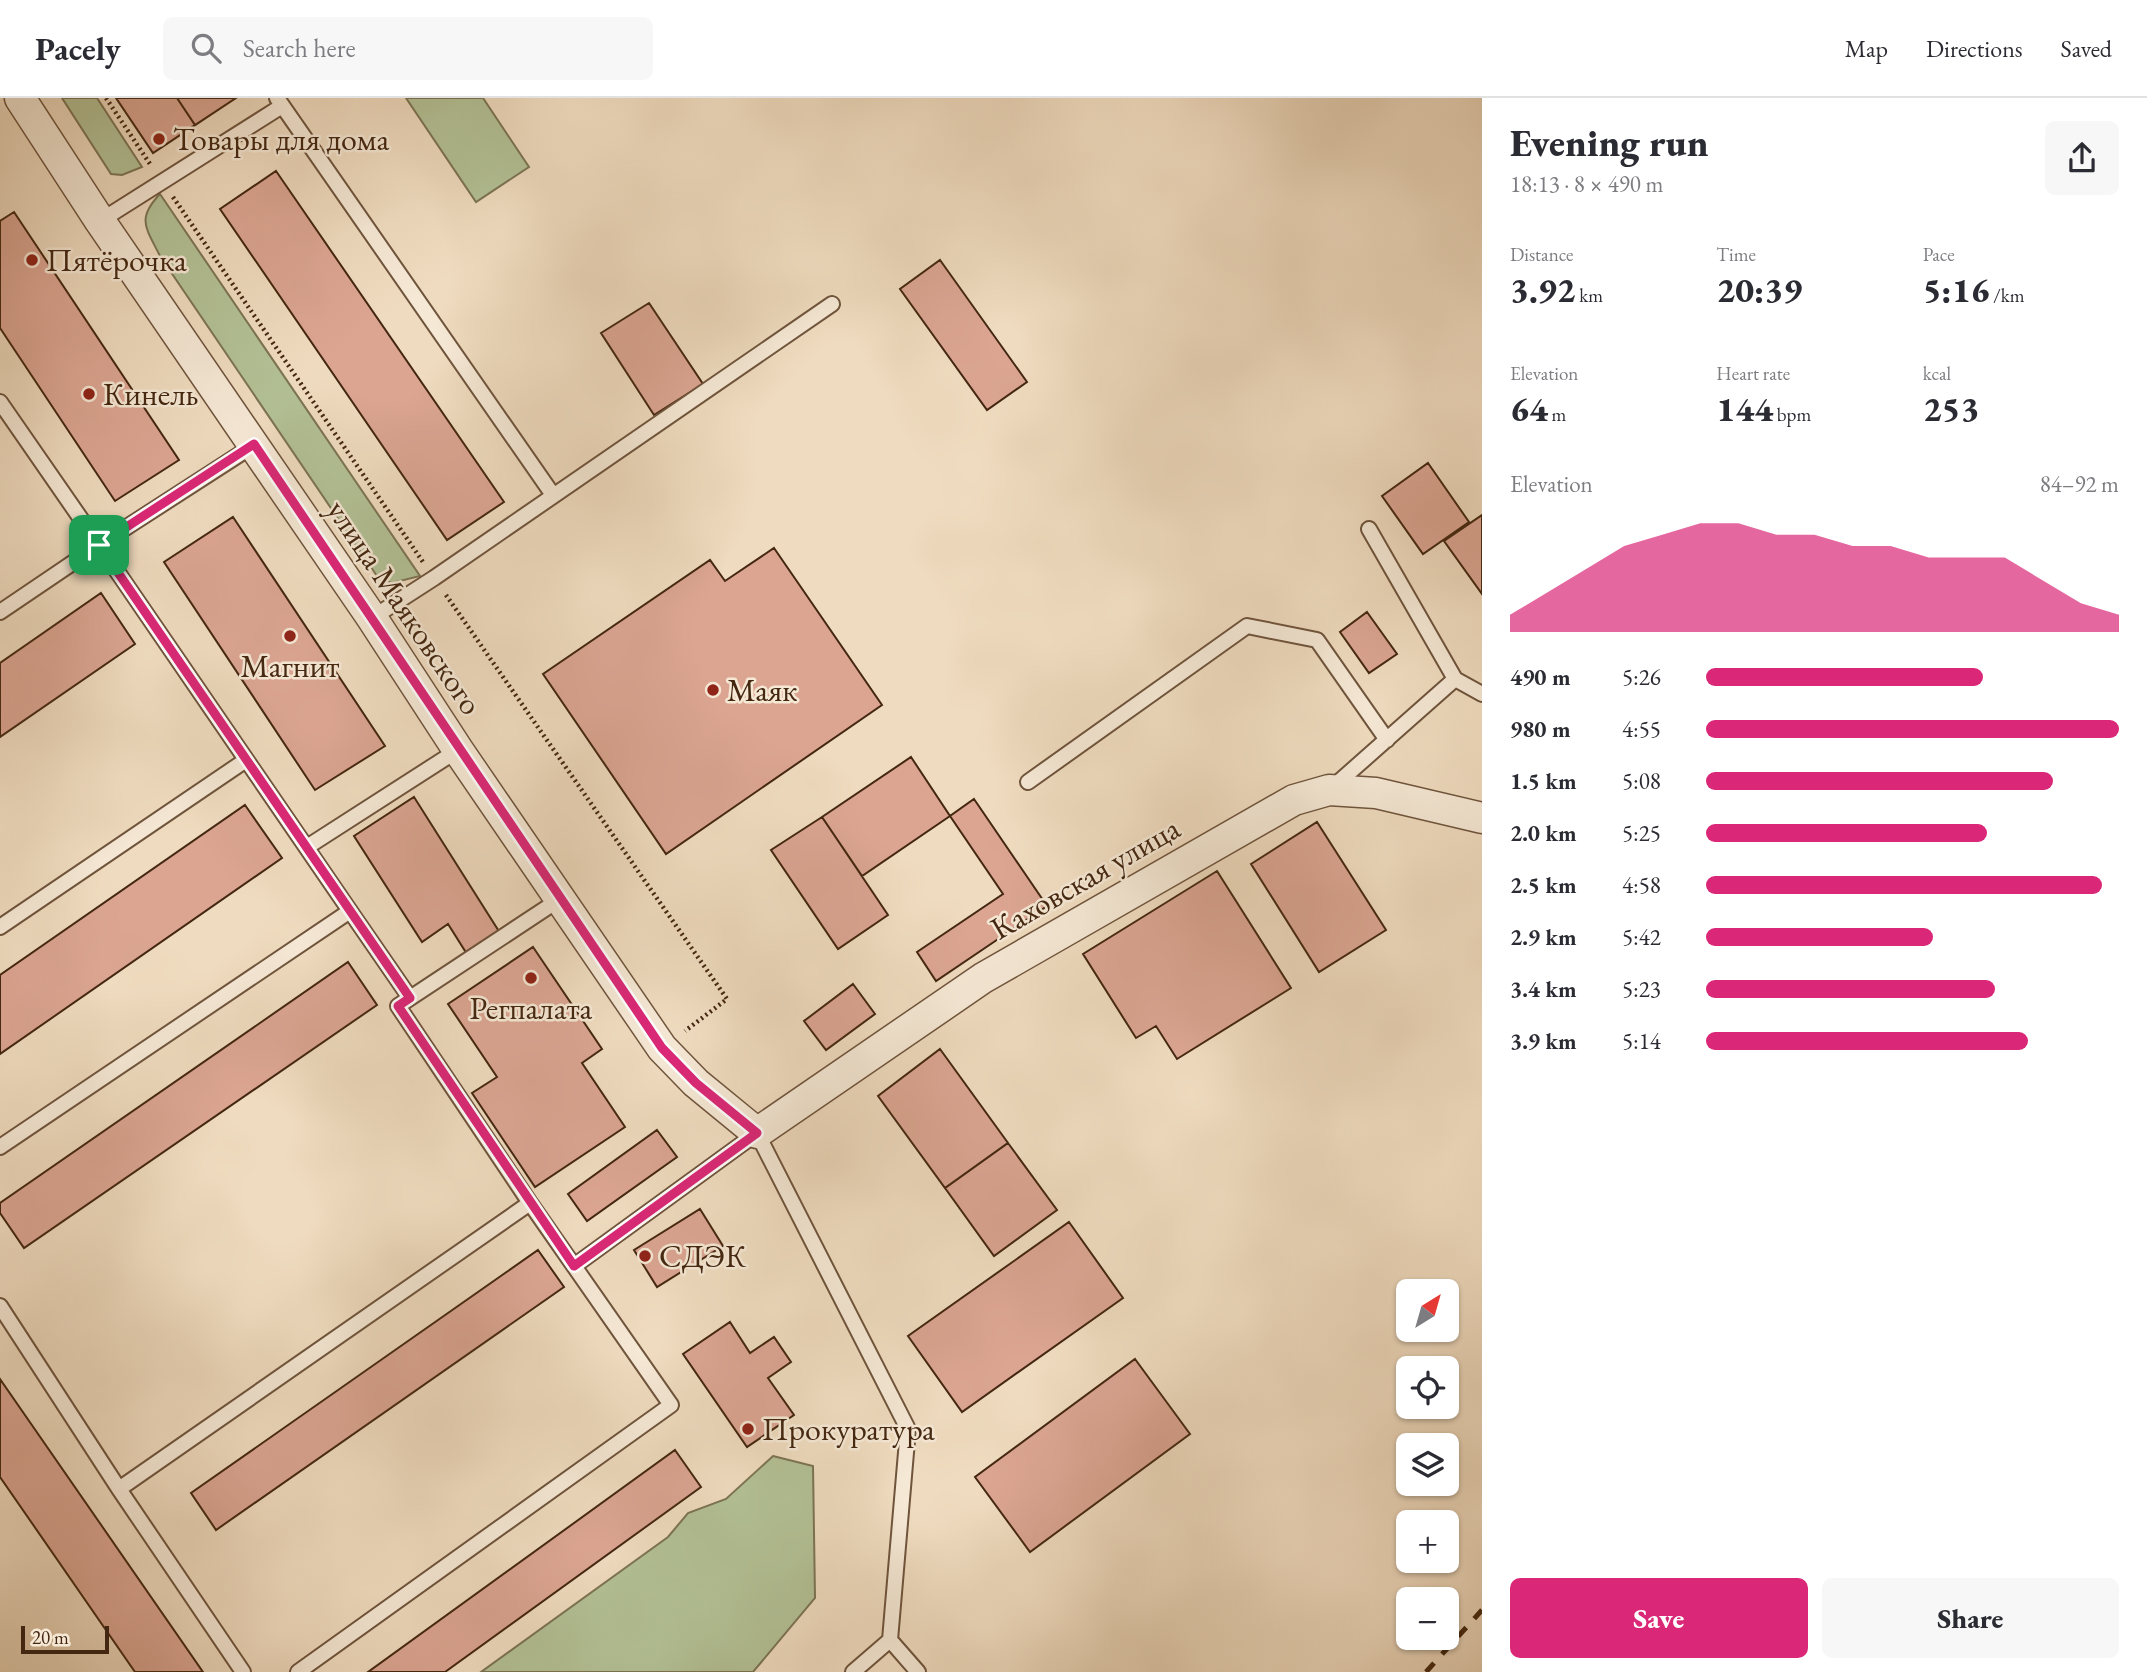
<!DOCTYPE html>
<meta charset="utf-8">
<style>
body{margin:0;font-family:"EB Garamond",serif;background:#f7f7f7;color:#2b2b33;height:100vh;display:flex;flex-direction:column;font-size:26px;white-space:nowrap}
*{box-sizing:border-box;margin:0}
p{font-size:23px;color:#7c7c81}
.icon{flex:none;width:38px;height:38px;fill:none;stroke:currentColor;stroke-width:2;stroke-linecap:round;stroke-linejoin:round}
.map{position:relative;flex:1;overflow:hidden}
.drawer{display:flex;flex-direction:column;background:#fff;width:665px}
.drawer>*{flex:none}
.needle{width:46px;rotate:37deg}
.fabs{position:absolute;left:1396px;top:1181px;display:grid;gap:14px}
.fabs a{display:grid;place-items:center;width:63px;height:63px;border-radius:10px;background:#fff;box-shadow:0 2px 5px #0004;font-size:35px}
.scale{position:absolute;left:21px;bottom:18px;width:88px;box-sizing:border-box;padding-left:7px;border:4px solid #442711;border-top:0;font-size:19px;line-height:24px;white-space:nowrap;color:#442711;-webkit-text-stroke:5px #f5e8d5;paint-order:stroke}
.pin{position:absolute;display:grid;place-items:center;width:60px;height:60px;color:#fff;margin:-30px;border-radius:14px;box-shadow:0 4px 10px #0006}
.round{display:grid;place-items:center;flex:none;width:74px;height:74px;border-radius:10px;background:#f7f7f7}
.head{display:flex;align-items:center;justify-content:space-between;height:119px;padding:0 28px}
h1{font-size:38px;font-weight:800;line-height:52px}
.stats{display:grid;grid-template-columns:repeat(3,1fr);gap:10px;height:119px;padding:7px 28px}
.stats div{display:grid;align-content:center}
.stats b{font-size:35px;font-weight:800}
.stats small{font-size:19px;font-weight:400}
.stats p{font-size:19px}
.chart{height:196px;padding:14px 28px}
.chart p{display:flex;justify-content:space-between}
.chart svg{width:100%;height:126px;margin-top:7px;fill:#db2777;opacity:.7}
.button{display:flex;gap:14px;margin-top:auto;padding:14px 28px}
.button a{flex:1;height:80px;border-radius:10px;background:#db2777;color:#fff;font-size:28px;font-weight:800;line-height:80px;text-align:center}
.button a+a{background:#f7f7f7;color:#2b2b33}
ul{padding:0 28px;list-style:none;font-size:23px}
li{display:grid;grid-template-columns:112px 84px 1fr;align-items:center;height:52px}
li i{height:18px;border-radius:9px;background:#db2777}
header{display:flex;align-items:center;gap:42px;box-sizing:border-box;height:98px;padding:0 35px;background:#fff;border-bottom:2px solid #e1e1e2}
header strong{font-size:33px}
nav{display:flex;gap:38px;margin-inline-start:auto;font-size:24px}
.search{width:490px;height:63px;background:#f7f7f7;display:flex;align-items:center;gap:18px;box-sizing:border-box;padding:0 24px;border-radius:10px;color:#7c7c81;font-size:26px}
main{display:flex;flex:1;min-height:0}
.map>svg:first-child{display:block}
</style>
<header>
<strong>Pacely</strong>
<div class="search"><svg class="icon" aria-label="search" viewBox="0 0 24 24"><circle cx="10" cy="10" r="6"/><path d="M15 15l6 6"/></svg>Search here</div>
<nav><a>Map</a><a>Directions</a><a>Saved</a></nav>
</header>
<main>
<div class="map">
<svg width="1482" height="1574" viewBox="0 0 1482 1574">
<rect width="100%" height="100%" fill="#efdbbf"/>
<filter id="stains"><feTurbulence type="fractalNoise" baseFrequency=".00286" numOctaves="4"/><feColorMatrix values="0 0 0 0 .2 0 0 0 0 .09 0 0 0 0 .02 0 0 0 .5 -.17"/></filter>
<radialGradient id="worn" r=".72"><stop offset=".6" stop-color="#630" stop-opacity="0"/><stop offset="1" stop-color="#630" stop-opacity=".3"/></radialGradient>
<path fill="#b3c196" stroke="#7c7454" stroke-width="2" d="M 62,0 L 97,0 L 142,69 L 122,77 L 111,76 Z
M 406,0 L 483,0 L 529,69 L 476,104 Z
M 160,96 L 420,478 L 392,485 L 379,481 L 160,158 C 146,130 136,121 160,96 Z
M 773,1358 L 813,1368 L 815,1500 L 753,1574 L 481,1574 L 668,1439 L 688,1415 L 726,1401 Z"/>
<path fill="#dba592" stroke="#442711" stroke-width="2" d="M 116,0 L 177,0 L 195,27 L 153,55 Z
M 116,0 L 236,0 L 153,55 Z
M 177,0 L 236,0 L 195,27 Z
M 276,73 L 504,404 L 447,442 L 220,111 Z
M 14,114 L 179,362 L 115,403 L 0,230 L 0,123 Z
M 940,162 L 1027,284 L 987,312 L 900,191 Z
M 649,205 L 703,286 L 654,317 L 601,235 Z
M 1428,365 L 1469,424 L 1423,456 L 1382,398 Z
M 1482,417 L 1482,496 L 1444,443 Z
M 233,419 L 385,648 L 315,692 L 164,464 Z
M 774,450 L 882,607 L 666,756 L 543,576 L 710,462 L 725,483 Z
M 101,495 L 135,546 L 0,639 L 0,565 Z
M 1367,514 L 1397,556 L 1369,575 L 1340,534 Z
M 911,659 L 950,718 L 862,778 L 822,719 Z
M 414,699 L 500,835 L 467,856 L 448,826 L 422,844 L 354,738 Z
M 974,701 L 1047,808 L 936,883 L 917,854 L 1003,796 L 950,718 Z
M 245,707 L 282,760 L 0,956 L 0,877 Z
M 822,719 L 888,817 L 838,851 L 771,752 Z
M 1317,724 L 1386,832 L 1319,874 L 1251,766 Z
M 1217,773 L 1291,890 L 1177,961 L 1156,928 L 1136,940 L 1083,856 Z
M 533,849 L 602,951 L 582,965 L 625,1029 L 535,1089 L 472,995 L 497,979 L 448,906 Z
M 348,864 L 377,907 L 24,1150 L 0,1115 L 0,1105 Z
M 853,886 L 875,916 L 826,952 L 804,923 Z
M 940,951 L 1008,1045 L 945,1090 L 878,998 Z
M 657,1032 L 677,1059 L 587,1123 L 568,1096 Z
M 1008,1045 L 1057,1112 L 994,1158 L 945,1090 Z
M 700,1111 L 723,1148 L 657,1189 L 634,1152 Z
M 1069,1124 L 1123,1200 L 962,1314 L 908,1238 Z
M 538,1152 L 564,1189 L 216,1432 L 191,1395 Z
M 730,1224 L 750,1255 L 774,1239 L 791,1264 L 768,1280 L 794,1317 L 747,1349 L 683,1256 Z
M 1135,1261 L 1190,1336 L 1030,1454 L 975,1379 Z
M 0,1281 L 203,1574 L 135,1574 L 0,1379 Z
M 675,1352 L 701,1389 L 445,1574 L 368,1574 Z"/>
<g fill="none" stroke-linecap="round" stroke-linejoin="round">
<g stroke="#6f543c" stroke-width="18">
<path id="service" d="M 277,0 L 553,397
M 100,123 L 282,8
M 0,304 L 99,447 L 0,514
M 1369,431 L 1455,581
M 372,520 L 434,480 L 832,206
M 1028,684 L 1247,528 L 1317,542 L 1387,642
M 1333,689 L 1455,581 L 1482,596
M 307,749 L 458,652
M 350,813 L 410,900
M 0,829 L 246,662
M 0,1049 L 350,813 L 99,447 L 254,347
M 574,1168 L 757,1035 L 908,1331 L 890,1542 L 853,1574
M 0,1208 L 119,1391 L 243,1574
M 119,1391 L 530,1105
M 890,1542 L 918,1574
M 298,1574 L 671,1307 L 530,1105 L 398,908 L 560,801"/>
</g>
<g stroke="#6f543c" stroke-width="33">
<path id="minor" d="M 20,0 L 100,123 L 372,520 L 458,652 L 662,950 L 696,985 L 757,1035 L 983,880 L 1294,702 L 1329,692 L 1376,695 L 1482,720"/>
</g>
<path stroke="#442711" stroke-width="4.5" stroke-dasharray="2 3.5" stroke-linecap="butt" d="M 106,0 L 150,66
M 173,99 L 423,464
M 446,497 L 727,901 L 685,933"/>
<use href="#service" stroke="#f5e8d5" stroke-width="14"/>
<use href="#minor" stroke="#f5e8d5" stroke-width="30"/>
<path stroke="#442711" stroke-width="5" stroke-dasharray="12 12" stroke-linecap="butt" d="M 1426,1574 L 1482,1512"/>
</g>
<g fill="none" stroke-linecap="round" stroke-linejoin="round">
<g stroke="#fff" stroke-width="14">
<path id="route" d="M 254,346 L 662,950 L 696,985 L 757,1035 L 574,1168 L 398,908 L 410,900 L 99,447 Z"/>
</g>
<use href="#route" stroke="#db2777" stroke-width="9"/>
</g>
<g fill="#8f2418" stroke="#f5e8d5" stroke-width="2.5">
<circle cx="159" cy="41" r="7"/>
<circle cx="32" cy="162" r="7"/>
<circle cx="89" cy="296" r="7"/>
<circle cx="290" cy="538" r="7"/>
<circle cx="713" cy="592" r="7"/>
<circle cx="531" cy="880" r="7"/>
<circle cx="645" cy="1158" r="7"/>
<circle cx="748" cy="1331" r="7"/>
</g>
<g text-anchor="middle" dominant-baseline="central" stroke-width="5" stroke-linejoin="round" paint-order="stroke">
<g font-size="32" fill="#442711" stroke="#f5e8d5" text-anchor="start">
<text x="173" y="41">Товары для дома</text>
<text x="46" y="162">Пятёрочка</text>
<text x="103" y="296">Кинель</text>
<text x="290" y="568" text-anchor="middle">Магнит</text>
<text x="727" y="592">Маяк</text>
<text x="531" y="910" text-anchor="middle">Регпалата</text>
<text x="659" y="1158">СДЭК</text>
<text x="762" y="1331">Прокуратура</text>
</g>
<g font-size="32" fill="#442711" stroke="#f5e8d5">
<text transform="translate(405 509) rotate(56)">улица Маяковского</text>
<text transform="translate(1085 780) rotate(-30)">Каховская улица</text>
</g>
</g>
<rect width="100%" height="100%" filter="url(#stains)"/>
<rect width="100%" height="100%" fill="url(#worn)"/>
</svg>
<div class="fabs">
<a><svg class="needle" viewBox="-14 -14 28 28"><path d="M0-13l5 13h-10z" fill="#e53935"/><path d="M0 13l5-13h-10z" fill="#7c7c81"/></svg></a>
<a><svg class="icon" aria-label="locate" viewBox="0 0 24 24"><circle cx="12" cy="12" r="6"/><path d="M12 2v4M12 18v4M2 12h4M18 12h4"/></svg></a>
<a><svg class="icon" aria-label="layers" viewBox="0 0 24 24"><path d="M12 4l9 5-9 5-9-5zM3 14l9 5 9-5"/></svg></a>
<a>+</a>
<a>−</a>
</div>
<div class="scale">20 m</div>
<div class="pin" style="left:99px;top:447px;background:#1e9e55"><svg class="icon" aria-label="arrive" viewBox="0 0 24 24"><path d="M6 21V4h12l-3 4 3 4H6"/></svg></div>
</div>
<section class="drawer">
<div class="head"><div><h1>Evening run</h1><p>18:13 · 8 × 490 m</p></div><a class="round"><svg class="icon" aria-label="share" viewBox="0 0 24 24"><path d="M12 15V3M7 8l5-5 5 5M5 13v7h14v-7"/></svg></a></div>
<div class="stats">
<div><p>Distance</p><b>3.92<small> km</small></b></div>
<div><p>Time</p><b>20:39</b></div>
<div><p>Pace</p><b>5:16<small> /km</small></b></div>
</div>
<div class="stats">
<div><p>Elevation</p><b>64<small> m</small></b></div>
<div><p>Heart rate</p><b>144<small> bpm</small></b></div>
<div><p>kcal</p><b>253</b></div>
</div>
<div class="chart"><p><span>Elevation</span>84–92 m</p>
<svg viewBox="0 0 160 44" preserveAspectRatio="none"><path d="M0 44V38L10 30L20 22L30 14L40 10L50 6L60 6L70 10L80 10L90 14L100 14L110 18L120 18L130 18L140 26L150 34L160 38V44z"/></svg>
</div>
<ul>
<li><b>490 m</b>5:26<i style="width:67%"></i></li>
<li><b>980 m</b>4:55<i style="width:100%"></i></li>
<li><b>1.5 km</b>5:08<i style="width:84%"></i></li>
<li><b>2.0 km</b>5:25<i style="width:68%"></i></li>
<li><b>2.5 km</b>4:58<i style="width:96%"></i></li>
<li><b>2.9 km</b>5:42<i style="width:55%"></i></li>
<li><b>3.4 km</b>5:23<i style="width:70%"></i></li>
<li><b>3.9 km</b>5:14<i style="width:78%"></i></li>
</ul>
<div class="button"><a>Save</a><a>Share</a></div>
</section>
</main>
